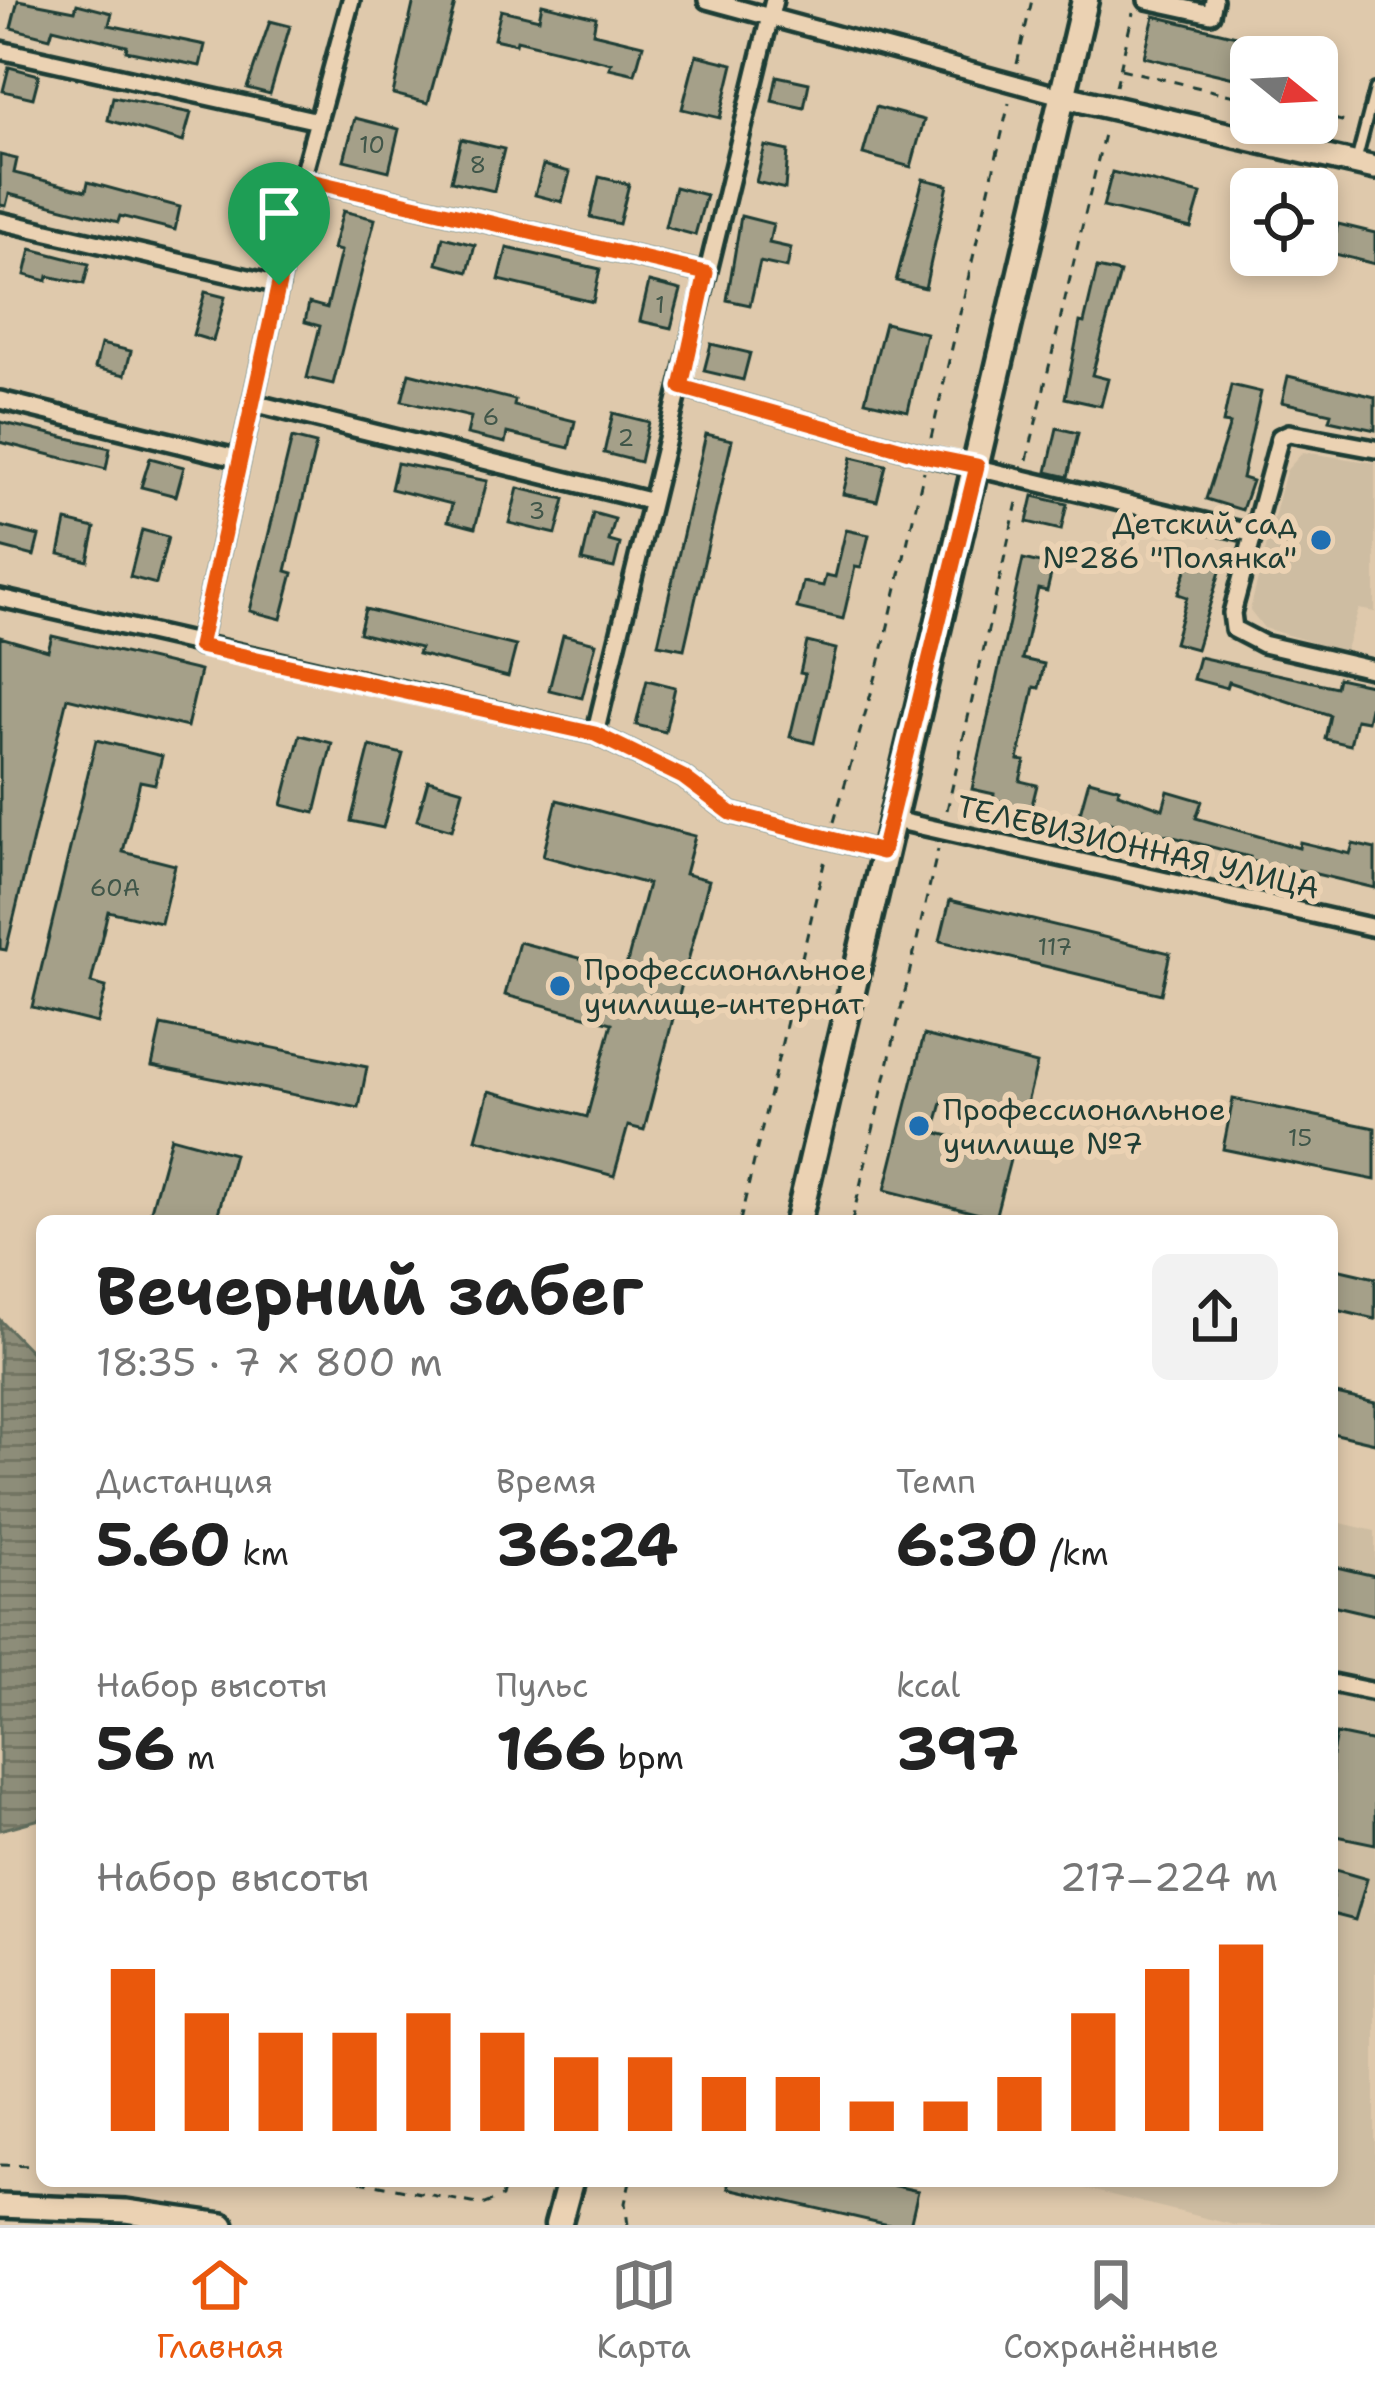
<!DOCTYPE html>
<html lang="ru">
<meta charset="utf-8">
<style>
body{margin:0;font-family:"Shantell Sans",sans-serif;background:#f2f2f2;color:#222;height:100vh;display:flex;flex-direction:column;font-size:45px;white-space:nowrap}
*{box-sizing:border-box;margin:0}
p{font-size:39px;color:#767676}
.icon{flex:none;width:66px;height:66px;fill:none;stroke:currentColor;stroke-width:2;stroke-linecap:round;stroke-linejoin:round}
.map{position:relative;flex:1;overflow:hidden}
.drawer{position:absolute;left:36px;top:1215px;width:1302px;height:972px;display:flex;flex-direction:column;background:#fff;border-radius:18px;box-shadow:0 6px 18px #0003}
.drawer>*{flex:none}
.needle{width:78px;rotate:108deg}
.tools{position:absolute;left:1230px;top:36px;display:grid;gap:24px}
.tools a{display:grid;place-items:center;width:108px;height:108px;border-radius:18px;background:#fff;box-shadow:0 6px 18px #0003;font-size:60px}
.pin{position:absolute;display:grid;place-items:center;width:102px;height:102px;color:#fff;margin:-123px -51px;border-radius:50% 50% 50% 0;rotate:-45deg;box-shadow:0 0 12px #0007}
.pin .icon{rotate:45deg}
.round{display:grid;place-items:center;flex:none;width:126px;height:126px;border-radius:18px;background:#f2f2f2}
.headline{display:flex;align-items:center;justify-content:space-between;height:204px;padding:0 60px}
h1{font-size:66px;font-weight:700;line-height:90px}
.figures{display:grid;grid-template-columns:repeat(3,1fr);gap:18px;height:204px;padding:12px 60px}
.figures div{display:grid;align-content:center}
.figures b{font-size:60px;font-weight:700}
.figures small{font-size:33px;font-weight:400}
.figures p{font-size:33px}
.chart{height:336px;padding:24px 60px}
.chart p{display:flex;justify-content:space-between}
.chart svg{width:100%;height:216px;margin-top:12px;stroke:#ea580c;stroke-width:6}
.dock{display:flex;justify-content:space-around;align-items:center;height:168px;border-top:3px solid #e0e0e0;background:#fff;font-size:33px;color:#767676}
.dock a{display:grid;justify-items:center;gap:6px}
.dock .active{color:#ea580c}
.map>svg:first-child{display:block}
</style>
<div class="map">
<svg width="1375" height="2225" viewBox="0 0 1375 2225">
<defs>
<pattern id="water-rules" width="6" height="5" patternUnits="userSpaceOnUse" patternTransform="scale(3)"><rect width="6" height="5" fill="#8d8d79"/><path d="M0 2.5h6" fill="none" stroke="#737464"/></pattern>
</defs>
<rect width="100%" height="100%" fill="#dfc9ac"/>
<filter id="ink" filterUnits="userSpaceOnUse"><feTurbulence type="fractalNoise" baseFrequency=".00833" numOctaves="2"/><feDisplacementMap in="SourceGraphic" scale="24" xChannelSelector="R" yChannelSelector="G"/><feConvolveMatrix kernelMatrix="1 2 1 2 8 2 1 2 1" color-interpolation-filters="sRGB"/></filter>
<g filter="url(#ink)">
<path fill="#cebda2" d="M 1303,452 L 1375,463 L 1375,612 L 1359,609 L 1345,652 L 1264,628 L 1250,610 L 1286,471 Z
M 1332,1521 L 1375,1531 L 1375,2225 L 1234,2225 L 1054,2181 L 1332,2181 Z"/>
<path fill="url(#water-rules)" stroke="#616d5d" stroke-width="3" d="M 0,1320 L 42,1363 L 42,1814 L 40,1819 L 0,1830 Z"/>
<path fill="#a5a089" stroke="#1f3d34" stroke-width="3" d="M 18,0 L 75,11 L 77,4 L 112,13 L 109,25 L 205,45 L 200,66 L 126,51 L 127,46 L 53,28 L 50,38 L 11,28 Z
M 414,0 L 456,0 L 428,103 L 393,94 Z
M 542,4 L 596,17 L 593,33 L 643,45 L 635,74 L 609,68 L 611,63 L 517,40 L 516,44 L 494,39 L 501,10 L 539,19 Z
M 1154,16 L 1298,51 L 1297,57 L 1251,57 L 1251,82 L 1144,57 Z
M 270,21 L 290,26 L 270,94 L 247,88 Z
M 696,55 L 733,64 L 720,118 L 682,109 Z
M 9,67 L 39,75 L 33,98 L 3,91 Z
M 777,76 L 809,83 L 804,108 L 772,101 Z
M 113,97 L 191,113 L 183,142 L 108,120 Z
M 876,107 L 924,120 L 911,167 L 863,154 Z
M 355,118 L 399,129 L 389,171 L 344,160 Z
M 461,139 L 504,149 L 494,191 L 451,181 Z
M 765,146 L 788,151 L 785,189 L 756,182 Z
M 0,155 L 17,159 L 14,173 L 86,191 L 88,182 L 180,207 L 175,230 L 120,216 L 118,222 L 9,194 L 6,206 L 0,205 Z
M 543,165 L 570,172 L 562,202 L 535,195 Z
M 1112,172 L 1201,194 L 1191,228 L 1103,207 Z
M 599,177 L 629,184 L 619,224 L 590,217 Z
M 923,179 L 948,185 L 925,288 L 896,281 Z
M 675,187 L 706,195 L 695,235 L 665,227 Z
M 343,211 L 375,219 L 333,384 L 307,378 L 320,326 L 305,322 L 309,303 L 327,308 L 341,251 L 333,249 Z
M 741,216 L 773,224 L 769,243 L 791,248 L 787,268 L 760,262 L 750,305 L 727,300 Z
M 1338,224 L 1375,233 L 1375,264 L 1331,253 Z
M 443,237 L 475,245 L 468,272 L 437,264 Z
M 507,248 L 600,269 L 593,302 L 499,280 Z
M 31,249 L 89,264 L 84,284 L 48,276 L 47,281 L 25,275 Z
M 1097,268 L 1120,273 L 1092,375 L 1108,379 L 1101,406 L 1065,398 L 1080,322 L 1084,323 Z
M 649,282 L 681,290 L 671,328 L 640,321 Z
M 205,292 L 225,297 L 213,341 L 193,335 Z
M 885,323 L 926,333 L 908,411 L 865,401 Z
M 101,344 L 131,351 L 125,375 L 95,368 Z
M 711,344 L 750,353 L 743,380 L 704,371 Z
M 409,373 L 515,400 L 514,406 L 575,421 L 569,448 L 507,433 L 505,443 L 467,434 L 471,417 L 402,401 Z
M 1288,376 L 1375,397 L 1375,430 L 1329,420 L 1331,413 L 1282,402 Z
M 1231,385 L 1261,392 L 1242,478 L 1252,481 L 1242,510 L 1206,499 L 1230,424 L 1223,423 Z
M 613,413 L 649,422 L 640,462 L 604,453 Z
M 0,422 L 110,448 L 106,469 L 0,442 Z
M 1057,428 L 1078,433 L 1068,477 L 1047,472 Z
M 706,434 L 732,440 L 684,649 L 658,644 Z
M 292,438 L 316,444 L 286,571 L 293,573 L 281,619 L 250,611 Z
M 852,457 L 886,465 L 877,501 L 843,494 Z
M 150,458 L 184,467 L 176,496 L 141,487 Z
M 397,463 L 487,481 L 475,528 L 448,521 L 452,504 L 391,489 Z
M 518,488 L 565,499 L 556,534 L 509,523 Z
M 1033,496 L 1067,504 L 1061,530 L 1027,522 Z
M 593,513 L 615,519 L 609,541 L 620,544 L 614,568 L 582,561 Z
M 66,521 L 95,528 L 88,561 L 59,554 Z
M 0,526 L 39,536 L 34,556 L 0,547 Z
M 142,530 L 168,537 L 156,584 L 130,577 Z
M 846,530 L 869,535 L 861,568 L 855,567 L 843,619 L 797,608 L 803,582 L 823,586 L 826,575 L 835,577 Z
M 1193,549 L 1224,559 L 1196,649 L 1174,643 L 1187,597 L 1178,594 Z
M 1023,559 L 1053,566 L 1047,591 L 1038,589 L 1022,659 L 1044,664 L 1039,688 L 1034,687 L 1018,760 L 1025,761 L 1020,781 L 1037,785 L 1031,809 L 993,800 L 994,794 L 972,789 Z
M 365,609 L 516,646 L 508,677 L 418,654 L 420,648 L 359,633 Z
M 563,635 L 596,643 L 582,698 L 549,690 Z
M 52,636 L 200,671 L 187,727 L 67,698 L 6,950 L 0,949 L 0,637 L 48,651 Z
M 807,642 L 836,649 L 814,743 L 790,737 L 805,674 L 800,673 Z
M 1199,657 L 1336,687 L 1338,678 L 1375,686 L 1367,721 L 1356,719 L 1350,745 L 1325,739 L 1330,715 L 1229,682 L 1227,688 L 1193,679 Z
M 647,680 L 675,687 L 665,732 L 636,725 Z
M 300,735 L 332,743 L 315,813 L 282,805 Z
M 96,740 L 162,756 L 155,784 L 140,781 L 123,852 L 175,865 L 161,923 L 108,911 L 91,983 L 106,987 L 97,1023 L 32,1007 Z
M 370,746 L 403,754 L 383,828 L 351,821 Z
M 428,780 L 463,790 L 452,830 L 417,820 Z
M 1089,780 L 1119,788 L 1118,793 L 1163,809 L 1168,791 L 1202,801 L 1196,818 L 1299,848 L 1300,842 L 1350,854 L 1353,844 L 1375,849 L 1375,888 L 1274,864 L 1273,868 L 1249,860 L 1250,857 L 1143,829 L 1141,834 L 1110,823 L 1109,828 L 1078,820 Z
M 557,800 L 695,836 L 685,874 L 709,880 L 644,1130 L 628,1126 L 614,1176 L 476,1139 L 489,1091 L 587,1117 L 612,1023 L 505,995 L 519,942 L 625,970 L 648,884 L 543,856 Z
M 950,900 L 1170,953 L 1161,994 L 940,941 Z
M 161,1025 L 367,1067 L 359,1108 L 152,1066 Z
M 924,1035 L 1037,1064 L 1023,1119 L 943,1099 L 934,1132 L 1012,1152 L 995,1218 L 885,1190 Z
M 1233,1099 L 1375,1128 L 1375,1180 L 1223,1149 Z
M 171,1137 L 234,1154 L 216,1221 L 148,1221 Z
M 1332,1268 L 1375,1278 L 1375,1319 L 1332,1309 Z
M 1332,1393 L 1375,1403 L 1375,1443 L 1332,1433 Z
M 1332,1566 L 1375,1576 L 1375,1615 L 1332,1605 Z
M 1336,1734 L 1375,1742 L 1375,1844 L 1332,1835 L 1332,1754 Z
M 1332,1869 L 1367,1879 L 1355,1920 L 1332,1914 Z
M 728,2181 L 873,2181 L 918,2191 L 910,2225 L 889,2225 L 728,2188 Z"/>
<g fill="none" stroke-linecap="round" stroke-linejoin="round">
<g stroke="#1f3d34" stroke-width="16">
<path id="lane" d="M 1356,162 L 1375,89"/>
</g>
<g stroke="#1f3d34" stroke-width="24">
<path id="street" d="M 707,0 L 1061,96
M 1147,0 L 1211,14 L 1214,0
M 0,50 L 318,121
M 302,179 L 706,273
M 0,221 L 279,285
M 681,387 L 927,456 L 1254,534
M 0,400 L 240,459
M 253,403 L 649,501
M 1375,449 L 1289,433 L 1280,437 L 1232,613 L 1234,629 L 1263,644 L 1375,670
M 0,598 L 595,734 L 683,777 L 731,813 L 882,852
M 199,646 L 302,179 L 351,0
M 595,734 L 774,0
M 890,819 L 1375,928
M 1332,1683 L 1375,1692"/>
</g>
<g stroke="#1f3d34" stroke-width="30">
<path id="secondary" d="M 1061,96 L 1375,168
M 0,2206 L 126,2211 L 223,2225"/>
</g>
<g stroke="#1f3d34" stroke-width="33">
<path id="primary" d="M 798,1221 L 1085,0
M 558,2225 L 570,2181"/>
</g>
<path stroke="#1f3d34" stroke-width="3" stroke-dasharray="9 9" stroke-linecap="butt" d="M 1017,64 L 1032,0
M 1121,69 L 1251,100
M 1116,86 L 1133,13
M 1317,115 L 1350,123
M 931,438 L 1009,103
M 1027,460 L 1105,130
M 947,810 L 1018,498
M 834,822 L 878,669 L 924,471
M 740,1221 L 826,855
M 852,1221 L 938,849
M 0,2165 L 42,2166
M 360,2181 L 482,2205 L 502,2197 L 506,2181
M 628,2225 L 625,2203 L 630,2181"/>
<use href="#lane" stroke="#ebd2b3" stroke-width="8"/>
<use href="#street" stroke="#ebd2b3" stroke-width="15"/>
<use href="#secondary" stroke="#ebd2b3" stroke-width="21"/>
<use href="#primary" stroke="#ebd2b3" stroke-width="24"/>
</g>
</g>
<g fill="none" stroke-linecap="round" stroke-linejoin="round" filter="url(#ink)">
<g stroke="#fff" stroke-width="24">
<path id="route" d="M 302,179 L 706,273 L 681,387 L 927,456 L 977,466 L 882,852 L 731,813 L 683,777 L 595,734 L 199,646 Z"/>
</g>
<use href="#route" stroke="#ea580c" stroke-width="15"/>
</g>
<g fill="#1f6fb2" stroke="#ebd2b3" stroke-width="4.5">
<circle cx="1321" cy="540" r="12"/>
<circle cx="560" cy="986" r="12"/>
<circle cx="919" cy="1126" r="12"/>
</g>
<g text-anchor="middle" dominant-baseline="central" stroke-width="12" stroke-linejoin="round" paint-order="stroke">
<g font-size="24" fill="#405649">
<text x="372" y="145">10</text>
<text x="478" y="165">8</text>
<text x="660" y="305">1</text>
<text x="491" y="417">6</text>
<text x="626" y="438">2</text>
<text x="537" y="511">3</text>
<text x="115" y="888">60А</text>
<text x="1055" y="947">117</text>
<text x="1300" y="1138">15</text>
</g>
<g font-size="30" fill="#1f3d34" stroke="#ebd2b3" text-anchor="start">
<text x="1297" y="523" text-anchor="end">Детский сад<tspan x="1297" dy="34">№286 "Полянка"</tspan></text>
<text x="584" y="969">Профессиональное<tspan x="584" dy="34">училище-интернат</tspan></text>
<text x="943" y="1109">Профессиональное<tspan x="943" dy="34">училище №7</tspan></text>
</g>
<g font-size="30" fill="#1f3d34" stroke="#ebd2b3">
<text transform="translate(1138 847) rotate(13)">ТЕЛЕВИЗИОННАЯ УЛИЦА</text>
</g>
</g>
</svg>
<div class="tools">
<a><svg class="needle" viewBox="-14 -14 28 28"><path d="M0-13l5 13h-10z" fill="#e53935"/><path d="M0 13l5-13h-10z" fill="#767676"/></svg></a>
<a><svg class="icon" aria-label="locate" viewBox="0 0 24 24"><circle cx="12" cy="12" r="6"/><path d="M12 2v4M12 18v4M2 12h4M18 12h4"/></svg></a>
</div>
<div class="pin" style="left:279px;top:285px;background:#1e9e55"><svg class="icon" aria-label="arrive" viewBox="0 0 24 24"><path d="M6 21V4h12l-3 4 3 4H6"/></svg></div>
<section class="drawer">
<div class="headline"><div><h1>Вечерний забег</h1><p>18:35 · 7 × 800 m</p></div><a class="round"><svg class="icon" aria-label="share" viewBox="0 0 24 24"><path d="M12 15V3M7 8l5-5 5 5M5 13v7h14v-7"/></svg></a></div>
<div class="figures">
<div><p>Дистанция</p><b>5.60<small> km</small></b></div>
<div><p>Время</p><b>36:24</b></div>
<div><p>Темп</p><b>6:30<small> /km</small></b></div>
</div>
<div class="figures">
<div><p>Набор высоты</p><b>56<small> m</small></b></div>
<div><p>Пульс</p><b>166<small> bpm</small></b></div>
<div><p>kcal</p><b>397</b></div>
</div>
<div class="chart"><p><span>Набор высоты</span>217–224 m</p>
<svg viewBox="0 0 160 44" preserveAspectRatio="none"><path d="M5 44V11M15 44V20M25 44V24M35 44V24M45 44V20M55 44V24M65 44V29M75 44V29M85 44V33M95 44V33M105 44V38M115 44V38M125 44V33M135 44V20M145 44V11M155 44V6"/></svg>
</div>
</section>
</div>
<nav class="dock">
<a class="active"><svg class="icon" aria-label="home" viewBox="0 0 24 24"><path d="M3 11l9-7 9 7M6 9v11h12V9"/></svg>Главная</a>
<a><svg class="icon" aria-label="map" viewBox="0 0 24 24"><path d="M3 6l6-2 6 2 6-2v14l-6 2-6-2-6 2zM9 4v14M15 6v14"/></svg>Карта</a>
<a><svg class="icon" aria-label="saved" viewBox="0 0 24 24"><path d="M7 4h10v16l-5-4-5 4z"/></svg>Сохранённые</a>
</nav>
